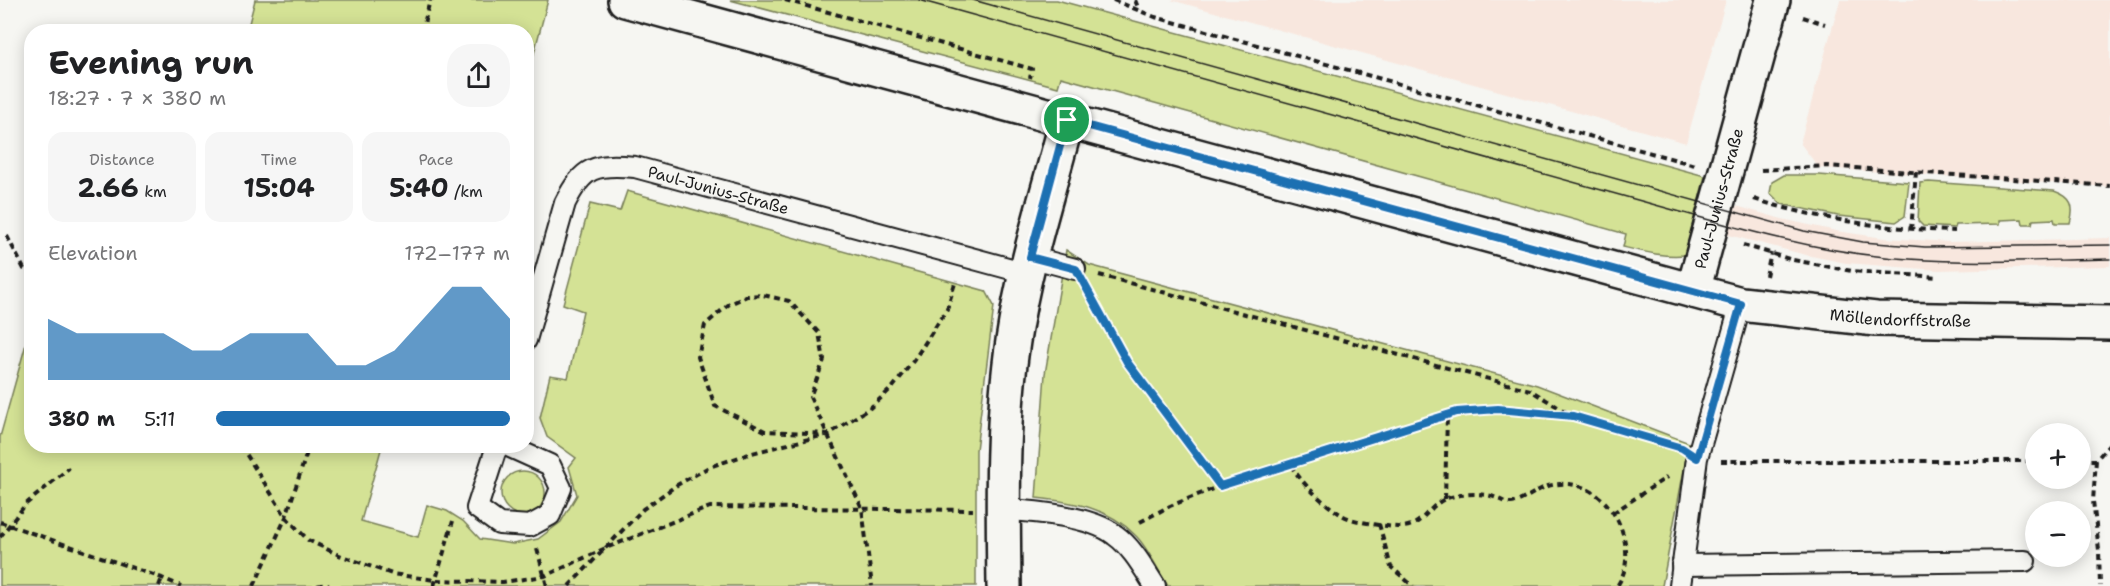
<!DOCTYPE html>
<meta charset="utf-8">
<style>
body{margin:0;font-family:"Shantell Sans",sans-serif;background:#f6f6f6;color:#202124;height:100vh;display:flex;flex-direction:column;font-size:22px;white-space:nowrap}
*{box-sizing:border-box;margin:0}
p{font-size:20px;color:#757577}
.icon{flex:none;width:33px;height:33px;fill:none;stroke:currentColor;stroke-width:2;stroke-linecap:round;stroke-linejoin:round}
.map{position:relative;flex:1;overflow:hidden}
.details{position:absolute;left:24px;top:24px;width:510px;height:429px;display:flex;flex-direction:column;background:#fff;border-radius:24px;box-shadow:0 3px 15px #0003}
.details>*{flex:none}
.fabs{position:absolute;left:2025px;top:423px;display:grid;gap:12px}
.fabs a{display:grid;place-items:center;width:66px;height:66px;border-radius:50%;background:#fff;box-shadow:0 3px 15px #0003;font-size:30px}
.pin{position:absolute;display:grid;place-items:center;width:51px;height:51px;color:#fff;margin:-26px;border:3px solid #fff;border-radius:50%;box-shadow:0 2px 6px #0007}
.round{display:grid;place-items:center;flex:none;width:63px;height:63px;border-radius:24px;background:#f6f6f6}
.head{display:flex;align-items:center;justify-content:space-between;height:102px;padding:0 24px}
h1{font-size:33px;font-weight:700;line-height:45px}
.stats{display:grid;grid-template-columns:repeat(3,1fr);gap:9px;height:102px;padding:6px 24px}
.stats div{display:grid;align-content:center;border-radius:15px;background:#f6f6f6;text-align:center}
.stats b{font-size:26px;font-weight:700}
.stats small{font-size:16px;font-weight:400}
.stats p{font-size:16px}
.chart{height:168px;padding:12px 24px}
.chart p{display:flex;justify-content:space-between}
.chart svg{width:100%;height:108px;margin-top:6px;fill:#1f6fb2;opacity:.7}
ul{padding:0 24px;list-style:none;font-size:20px}
li{display:grid;grid-template-columns:96px 72px 1fr;align-items:center;height:45px}
li i{height:15px;border-radius:8px;background:#1f6fb2}
.map>svg:first-child{display:block}
</style>
<div class="map">
<svg width="2110" height="586" viewBox="0 0 2110 586">
<rect width="100%" height="100%" fill="#f6f6f2"/>
<filter id="ink" filterUnits="userSpaceOnUse"><feTurbulence type="fractalNoise" baseFrequency=".0167" numOctaves="2"/><feDisplacementMap in="SourceGraphic" scale="12" xChannelSelector="R" yChannelSelector="G"/><feConvolveMatrix kernelMatrix="1 2 1 2 8 2 1 2 1" color-interpolation-filters="sRGB"/></filter>
<g filter="url(#ink)">
<path fill="#f8e7de" d="M 1171,0 L 1726,0 L 1686,143 Z
M 1840,0 L 2110,0 L 2110,187 L 1819,168 L 1800,143 Z
M 1729,204 L 1782,219 L 1836,231 L 1884,238 L 1950,242 L 2110,238 L 2110,266 L 1938,270 L 1846,263 L 1806,255 L 1721,233 Z"/>
<path fill="#d4e295" stroke="#787f58" stroke-width="1.5" d="M 255,0 L 548,0 L 527,80 L 526,32 L 247,31 Z
M 730,0 L 1057,0 L 1705,176 L 1685,255 C 1663,257 1644,252 1623,247 L 1626,234 L 1061,77 L 1058,87 Z
M 1784,175 L 1819,175 L 1909,182 L 1905,216 L 1896,222 L 1838,216 L 1781,204 L 1770,193 L 1772,182 Z
M 1929,182 L 2054,191 C 2072,197 2075,206 2070,223 L 2055,223 L 2054,219 L 2033,220 L 2032,224 L 2023,224 L 2022,219 L 2000,220 L 2000,224 L 1956,225 L 1955,228 L 1923,226 L 1918,221 L 1920,183 Z
M 627,191 L 986,291 L 994,306 L 976,450 L 976,586 L 0,586 L 0,437 L 31,326 L 32,446 L 382,446 L 361,521 L 418,537 L 427,505 L 447,511 L 463,521 L 480,539 L 513,544 L 538,539 L 561,522 L 577,495 L 569,467 L 576,458 L 547,437 L 540,418 L 550,375 L 568,378 L 583,311 L 563,304 L 590,204 L 620,211 Z
M 1066,250 L 1089,265 L 1537,385 L 1689,443 L 1662,586 L 1168,586 C 1158,571 1148,547 1135,535 C 1108,507 1073,502 1036,498 L 1045,374 Z
M501 493a22 22 0 1 1 44 0a22 22 0 1 1-44 0Z"/>
<g fill="none" stroke-linecap="round" stroke-linejoin="round">
<g stroke="#1c1c1c" stroke-width="24">
<g id="service">
<path d="M 1030,257 L 1075,269"/>
<path id="s1" d="M 526,340 L 565,203 C 583,167 595,163 635,167 L 1026,273"/>
<path d="M 497,446 L 477,508 L 499,524 L 530,526 L 550,515 L 561,488 L 550,465 L 508,446"/>
<path d="M 1003,510 C 1034,511 1091,516 1115,535 C 1132,547 1144,569 1155,586"/>
<path d="M 1682,565 L 2025,561"/>
<path d="M 1680,586 L 1697,458 L 1741,304"/>
</g>
</g>
<g stroke="#1c1c1c" stroke-width="38">
<g id="minor">
<path id="s2" d="M 625,0 L 1741,304 L 1876,319 L 2110,323"/>
<path id="s3" d="M 1693,291 L 1773,0"/>
<path d="M 1004,586 C 1003,504 1001,422 1013,341 C 1024,266 1048,193 1067,120"/>
</g>
</g>
<path stroke="#1c1c1c" stroke-width="4" stroke-dasharray="6 4.5" stroke-linecap="butt" d="M 785,0 L 1032,69 L 1030,78
M 1113,0 L 1155,17 L 1695,165
M 1135,0 L 1139,10
M 1803,17 L 1825,24
M 422,32 L 430,0
M 1761,170 L 1827,166 L 2110,186
M 1754,199 C 1820,220 1886,229 1955,231
M 1911,230 L 1916,172
M 7,236 L 24,269 L 32,272
M 1743,245 L 1793,260 L 1852,271 L 1938,277
M 1099,275 L 1530,390 L 1571,415
M 1766,276 L 1771,253
M 1087,290 L 1127,362 L 1220,486
M 829,434 L 765,431 L 715,406 L 698,357 L 705,325 L 728,305 L 747,296 L 763,295 L 789,301 L 819,333 L 824,360 L 810,397 L 862,508 L 872,586
M 241,446 L 286,517 L 308,540 L 339,555 L 392,574 L 435,580 L 503,582 L 545,576 L 606,548 L 710,507 L 973,510
M 2080,460 L 2096,460 L 2110,444
M 2096,460 L 2093,501 L 2099,550 L 2100,586
M 1721,461 L 2036,461
M 1291,465 C 1300,482 1325,505 1342,515 C 1353,522 1387,527 1400,527 C 1423,527 1427,507 1445,499 C 1456,494 1483,492 1494,497 C 1500,499 1504,503 1511,503 C 1523,502 1535,490 1548,486 C 1584,476 1613,501 1623,534 C 1628,552 1628,570 1617,586
M 1445,499 L 1447,415
M 1613,513 L 1667,477
M 0,522 L 162,578 L 181,586
M 1140,522 L 1170,506 L 1220,486 L 1457,412 L 1498,409 L 1573,416 L 1676,446
M 1379,524 L 1391,567 L 1413,586
M 0,537 L 26,504 L 69,468
M 537,549 L 547,586
M 159,586 L 162,578
M 254,586 L 286,517 L 309,446
M 317,586 L 326,584 L 329,586
M 434,586 L 453,521
M 569,586 L 643,509 L 677,485 L 709,467 L 752,453 L 829,434 L 870,408 L 893,387 L 914,360 L 947,309 L 956,280"/>
<use href="#service" stroke="#f6f6f2" stroke-width="20"/>
<use href="#minor" stroke="#f6f6f2" stroke-width="33"/>
<path stroke="#1c1c1c" stroke-width="1.5" d="M 919,0 L 1713,221 C 1778,239 1842,255 1909,259 C 1976,264 2043,260 2110,259
M 973,0 L 1804,231 L 1863,242 L 1925,247 L 2110,245"/>
</g>
</g>
<g fill="none" stroke-linecap="round" stroke-linejoin="round" filter="url(#ink)">
<g stroke="#fff" stroke-width="12">
<path id="route" d="M 1067,120 L 1741,304 L 1697,458 L 1682,448 L 1573,416 L 1498,409 L 1457,412 L 1447,415 L 1220,486 L 1127,362 L 1076,269 L 1030,257 Z"/>
</g>
<use href="#route" stroke="#1f6fb2" stroke-width="8"/>
</g>
<g text-anchor="middle" dominant-baseline="central" stroke-width="4.5" stroke-linejoin="round" paint-order="stroke">
<g font-size="16" fill="#1c1c1c" stroke="#f6f6f2">
<text stroke="none"><textPath href="#s1" startOffset="316">Paul-Junius-Straße</textPath></text>
<text stroke="none"><textPath href="#s3" startOffset="96">Paul-Junius-Straße</textPath></text>
<text stroke="none"><textPath href="#s2" startOffset="1317">Möllendorffstraße</textPath></text>
</g>
</g>
</svg>
<div class="fabs">
<a>+</a>
<a>−</a>
</div>
<div class="pin" style="left:1067px;top:120px;background:#1e9e55"><svg class="icon" aria-label="arrive" viewBox="0 0 24 24"><path d="M6 21V4h12l-3 4 3 4H6"/></svg></div>
<section class="details">
<div class="head"><div><h1>Evening run</h1><p>18:27 · 7 × 380 m</p></div><a class="round"><svg class="icon" aria-label="share" viewBox="0 0 24 24"><path d="M12 15V3M7 8l5-5 5 5M5 13v7h14v-7"/></svg></a></div>
<div class="stats">
<div><p>Distance</p><b>2.66<small> km</small></b></div>
<div><p>Time</p><b>15:04</b></div>
<div><p>Pace</p><b>5:40<small> /km</small></b></div>
</div>
<div class="chart"><p><span>Elevation</span>172–177 m</p>
<svg viewBox="0 0 160 44" preserveAspectRatio="none"><path d="M0 44V19L10 25L20 25L30 25L40 25L50 32L60 32L70 25L80 25L90 25L100 38L110 38L120 32L130 19L140 6L150 6L160 19V44z"/></svg>
</div>
<ul>
<li><b>380 m</b>5:11<i style="width:100%"></i></li>
</ul>
</section>
</div>
